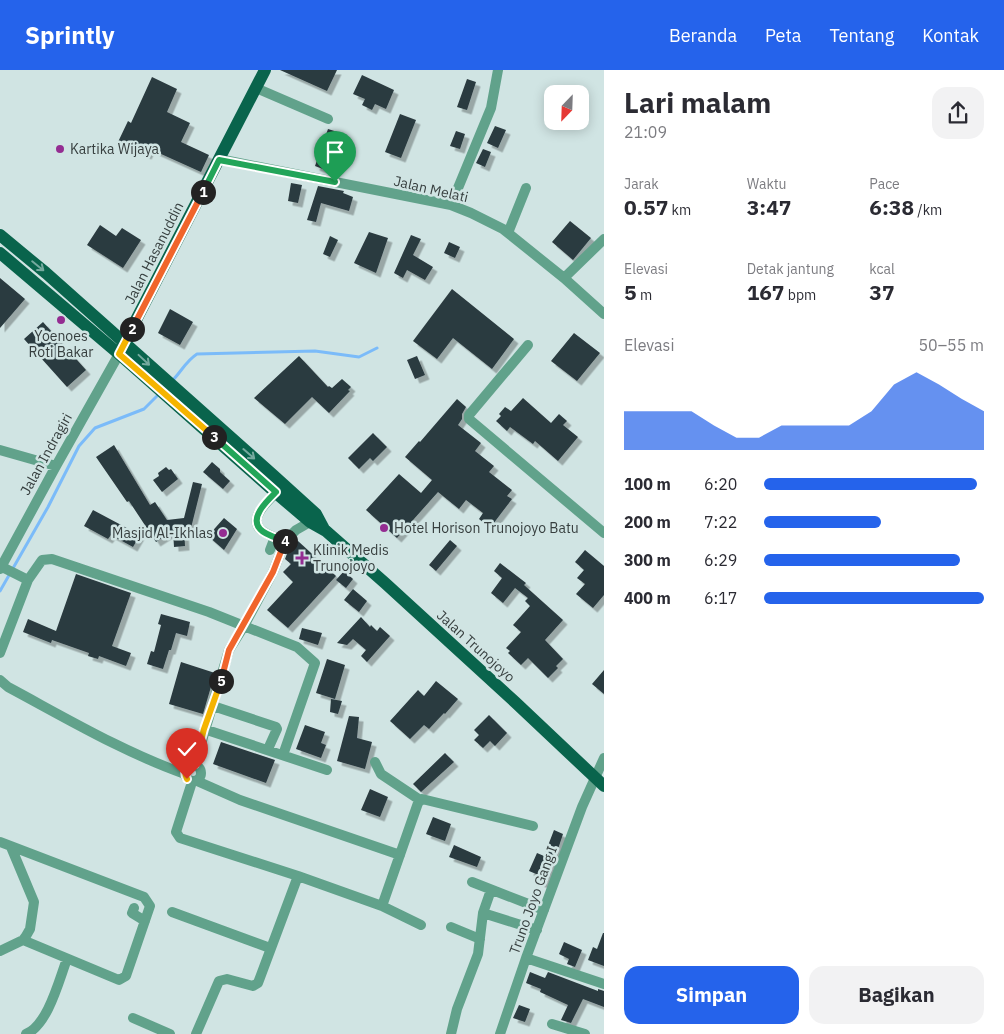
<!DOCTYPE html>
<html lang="id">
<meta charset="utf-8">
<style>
body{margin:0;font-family:"IBM Plex Sans",sans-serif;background:#f2f2f3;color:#2b2b33;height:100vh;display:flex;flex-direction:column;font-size:19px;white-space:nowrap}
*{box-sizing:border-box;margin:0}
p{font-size:16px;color:#7c7c81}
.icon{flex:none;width:28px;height:28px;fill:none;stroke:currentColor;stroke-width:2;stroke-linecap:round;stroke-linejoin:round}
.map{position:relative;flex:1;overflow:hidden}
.side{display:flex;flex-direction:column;background:#fff;width:400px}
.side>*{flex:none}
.needle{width:32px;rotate:203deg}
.tools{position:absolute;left:544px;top:15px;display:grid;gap:10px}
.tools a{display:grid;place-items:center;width:45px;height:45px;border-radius:10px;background:#fff;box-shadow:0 2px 12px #0003;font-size:25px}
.pin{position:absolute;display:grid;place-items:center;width:42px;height:42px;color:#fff;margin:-51px -21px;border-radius:50% 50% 50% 0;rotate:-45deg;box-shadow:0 0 5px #0007}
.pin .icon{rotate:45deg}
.km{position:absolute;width:25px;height:25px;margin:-12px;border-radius:50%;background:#222;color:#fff;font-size:14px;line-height:25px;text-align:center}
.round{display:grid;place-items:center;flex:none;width:52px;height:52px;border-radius:15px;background:#f2f2f3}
.headline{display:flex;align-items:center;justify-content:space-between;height:85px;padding:0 20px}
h1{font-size:28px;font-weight:800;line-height:38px}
.metrics{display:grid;grid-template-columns:repeat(3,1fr);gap:8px;height:85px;padding:5px 20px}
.metrics div{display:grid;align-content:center}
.metrics b{font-size:21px;font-weight:800}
.metrics small{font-size:14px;font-weight:400}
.metrics p{font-size:14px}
.chart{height:140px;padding:10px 20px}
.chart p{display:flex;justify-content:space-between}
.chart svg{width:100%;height:90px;margin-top:5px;fill:#2563eb;opacity:.7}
.button{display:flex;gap:10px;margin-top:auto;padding:10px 20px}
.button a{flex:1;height:58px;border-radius:15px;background:#2563eb;color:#fff;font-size:20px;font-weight:800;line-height:58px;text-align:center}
.button a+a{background:#f2f2f3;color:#2b2b33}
ul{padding:0 20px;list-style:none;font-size:16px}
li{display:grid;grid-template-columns:80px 60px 1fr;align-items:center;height:38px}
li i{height:12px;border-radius:6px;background:#2563eb}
header{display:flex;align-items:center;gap:30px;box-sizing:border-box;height:70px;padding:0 25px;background:#2563eb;color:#fff}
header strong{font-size:24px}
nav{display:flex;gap:28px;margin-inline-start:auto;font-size:18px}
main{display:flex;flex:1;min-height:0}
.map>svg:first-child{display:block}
</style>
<header>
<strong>Sprintly</strong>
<nav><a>Beranda</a><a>Peta</a><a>Tentang</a><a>Kontak</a></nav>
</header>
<main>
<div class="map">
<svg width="604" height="964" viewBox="0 0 604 964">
<defs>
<filter id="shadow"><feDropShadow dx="4.5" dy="4.5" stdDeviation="0" flood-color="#0004"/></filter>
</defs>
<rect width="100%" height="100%" fill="#d0e4e3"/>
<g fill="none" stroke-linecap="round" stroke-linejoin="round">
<path stroke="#7bbbf9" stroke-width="3" d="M 172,311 C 181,302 186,291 197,284 L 315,281 L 359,287 L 377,278
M 0,521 L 48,437 L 79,376 L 95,358 L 144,339 L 160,323"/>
</g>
<path fill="#2b3a3f" filter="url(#shadow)" d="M 280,0 L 337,0 L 327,21 Z
M 362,5 L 394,20 L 386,39 L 375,34 L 372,40 L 362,35 L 365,29 L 353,24 Z
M 152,7 L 177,19 L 167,42 L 190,53 L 181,72 L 209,85 L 201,102 L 150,79 L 147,85 L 118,72 L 128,51 L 131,53 Z
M 467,9 L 476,12 L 467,40 L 457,37 Z
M 400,44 L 416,50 L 401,88 L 385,82 Z
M 495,56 L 506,60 L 498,78 L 487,73 Z
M 328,59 L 347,65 L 333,103 L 315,96 Z
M 456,61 L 465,64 L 460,79 L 450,76 Z
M 483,79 L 491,82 L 485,97 L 476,93 Z
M 291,113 L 302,115 L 298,133 L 288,131 Z
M 318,116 L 344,121 L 343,123 L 353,127 L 349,141 L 321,133 L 316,152 L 307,150 Z
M 570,151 L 591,168 L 573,190 L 552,172 Z
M 100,155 L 116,166 L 122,158 L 141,170 L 123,198 L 87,175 Z
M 369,162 L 388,168 L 376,203 L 354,193 Z
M 411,165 L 421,169 L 413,185 L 433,197 L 425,210 L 407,200 L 403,208 L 394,203 Z
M 330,166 L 338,170 L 330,187 L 323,184 Z
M 449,172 L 460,177 L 455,188 L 444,183 Z
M 0,208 L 25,229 L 0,258 Z
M 452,219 L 514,269 L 492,299 L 453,268 L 437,289 L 413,271 Z
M 170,239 L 193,252 L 180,275 L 158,263 Z
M 43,252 L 86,300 L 67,317 L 24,269 Z
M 574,263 L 600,283 L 577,311 L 551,291 Z
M 299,286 L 328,317 L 329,316 L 332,318 L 342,309 L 351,317 L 348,320 L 350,321 L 329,343 L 312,327 L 285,354 L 254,328 Z
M 417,286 L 425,305 L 415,309 L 407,290 Z
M 523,328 L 551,353 L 559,344 L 567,351 L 563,355 L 578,367 L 558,391 L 535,371 L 533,374 L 510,357 L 507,361 L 496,351 L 501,346 L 499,344 L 505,337 L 511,341 Z
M 457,329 L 466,337 L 462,344 L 462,349 L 458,355 L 481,373 L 475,381 L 494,396 L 489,402 L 512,420 L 507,426 L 512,429 L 490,458 L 479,449 L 483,443 L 466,430 L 459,439 L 438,422 L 397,468 L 366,440 L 399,404 L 421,423 L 432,410 L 405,387 L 419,371 L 420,372 Z
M 373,363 L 387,377 L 373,391 L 370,388 L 359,399 L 348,388 Z
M 114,375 L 150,435 L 155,432 L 167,450 L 184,448 L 193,412 L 202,414 L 191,458 L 184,457 L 185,476 L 174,477 L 173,461 L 156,472 L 129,431 L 127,432 L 96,387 Z
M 212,392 L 220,399 L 220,402 L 230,411 L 223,419 L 203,402 Z
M 166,397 L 169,400 L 171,399 L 178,409 L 162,422 L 153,410 L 159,406 L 158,403 Z
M 93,440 L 140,465 L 133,477 L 111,465 L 108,469 L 84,456 Z
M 224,448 L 237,459 L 224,480 L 208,466 Z
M 450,470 L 457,476 L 436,501 L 429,495 Z
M 298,471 L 336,506 L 288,558 L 267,540 L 293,512 L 283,502 L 291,494 L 285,489 L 288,481 Z
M 585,480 L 604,496 L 604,525 L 593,538 L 576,524 L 585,514 L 577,508 L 584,500 L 575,492 Z
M 500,493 L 526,513 L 524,515 L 563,550 L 545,570 L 563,589 L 556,596 L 558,598 L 548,608 L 528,588 L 521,595 L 508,583 L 510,581 L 506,578 L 521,562 L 513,555 L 530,536 L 525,531 L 528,528 L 515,518 L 503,533 L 491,523 L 502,508 L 494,501 Z
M 344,501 L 353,509 L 346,518 L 336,510 Z
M 76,504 L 131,523 L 112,576 L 131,583 L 126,596 L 99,586 L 98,589 L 88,586 L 89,583 L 52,570 L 51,573 L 23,562 L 28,549 L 56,561 Z
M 353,519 L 367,531 L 359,542 L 344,530 Z
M 161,544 L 190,552 L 187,566 L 176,563 L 171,580 L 169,580 L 163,599 L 147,594 L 151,581 L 154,582 L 161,555 L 158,554 Z
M 361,547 L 370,557 L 371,555 L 377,561 L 380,557 L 390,566 L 367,592 L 361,586 L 366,580 L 353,569 L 347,575 L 337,573 Z
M 302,558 L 322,563 L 318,575 L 299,569 Z
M 327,589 L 345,595 L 335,629 L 316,623 Z
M 181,592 L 215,603 L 203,644 L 169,634 Z
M 604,600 L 604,624 L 592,614 Z
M 436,611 L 458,629 L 445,644 L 444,643 L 429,659 L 424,655 L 410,669 L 390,651 L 418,620 L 424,626 Z
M 331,629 L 342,631 L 338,644 L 330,642 Z
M 489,645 L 507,663 L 495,676 L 490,671 L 483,678 L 474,670 L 479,665 L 474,660 Z
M 349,646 L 359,647 L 357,668 L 372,672 L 365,699 L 337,691 Z
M 305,655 L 325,662 L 321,673 L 326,675 L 321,688 L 296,679 Z
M 221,672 L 275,690 L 266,713 L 213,694 Z
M 445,683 L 454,692 L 421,722 L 413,714 Z
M 370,719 L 388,727 L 380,747 L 361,740 Z
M 433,747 L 451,754 L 445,771 L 426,764 Z
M 554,760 L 563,764 L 546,815 L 539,812 L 541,806 L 529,801 L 537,783 L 544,786 Z
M 454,775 L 481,787 L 477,797 L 449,787 Z
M 603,863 L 604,863 L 604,896 L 588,890 L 593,877 L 597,879 Z
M 564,872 L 582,880 L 575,897 L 567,894 L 569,889 L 559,884 Z
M 530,902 L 545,908 L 548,902 L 598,921 L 598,919 L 604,921 L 604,937 L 583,929 L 571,953 L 561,950 L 568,935 L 540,922 L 541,919 L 526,913 Z
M 519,935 L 530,939 L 525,952 L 513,948 Z"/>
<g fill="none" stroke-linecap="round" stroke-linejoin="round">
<path stroke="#61a28b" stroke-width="10" d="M 256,18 L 328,49
M 219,89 L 451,135 L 471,143 L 503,159 L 564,208 L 604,244
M 451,135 L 491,38 L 498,0
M 508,163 L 526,118
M 564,208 L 604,169
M 528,275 L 469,345 L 469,349 L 604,463
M 0,380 L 56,396
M 276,423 C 268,431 249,447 260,459 C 266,465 277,468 285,471
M 270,480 L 275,467
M 0,499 L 56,396 L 119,284
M 28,510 L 42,490 L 52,489 L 209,542 L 244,556 L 229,580 L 195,694
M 0,583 L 28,510 L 2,497
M 0,610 L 8,617 C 66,648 123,682 185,704
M 213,636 L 276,657 L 277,659 L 268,679
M 204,659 L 327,700
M 283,685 L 315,593 L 297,577 L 244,556 L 273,502 L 285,471 L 296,460 L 310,452
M 375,692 L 381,704 L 420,730
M185 703a8 8 0 1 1 16 0a8 8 0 1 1-16 0Z
M 197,711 L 240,730 L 400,785
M 192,712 L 176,762 L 180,768 L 298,806 L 258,913 L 253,916 L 227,909 L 219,911 L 196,964
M 0,772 L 144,827 L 150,836 L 126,906 L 119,910 L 23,870
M 298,806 L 382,836 L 418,733 L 422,729 L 533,756
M 472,812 L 544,840
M 382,836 L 421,855
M 134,838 L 132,843 L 145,851
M 172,842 L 270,878
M 483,843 L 537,860
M 451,857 L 480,869
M 0,881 L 23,870 L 26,866 L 30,859 L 34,832 L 11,777
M 526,888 L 604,914
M 133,948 L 170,964
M 552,954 L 585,964
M 26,964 C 48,955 59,910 67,889
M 451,964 L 457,939 L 478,884 L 483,843 L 491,820
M 500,964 L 526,888 L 582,737 L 604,688"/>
<path stroke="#09644c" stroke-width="12" d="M 0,165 L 46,203 L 273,405 L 316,444 L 324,459
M 0,183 L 119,284 L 276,423 L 310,452 L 326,461 L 385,513 L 515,632 L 604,716
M 121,279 L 265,0"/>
</g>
<defs><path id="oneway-shaft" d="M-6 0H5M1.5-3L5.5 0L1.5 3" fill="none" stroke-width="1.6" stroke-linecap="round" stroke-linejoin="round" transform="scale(1.25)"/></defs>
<g stroke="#76aa9f">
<use href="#oneway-shaft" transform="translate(38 196) rotate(39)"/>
<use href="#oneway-shaft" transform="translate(144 290) rotate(43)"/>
<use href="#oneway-shaft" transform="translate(249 384) rotate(41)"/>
</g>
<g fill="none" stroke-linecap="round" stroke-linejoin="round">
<g stroke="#fff" stroke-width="10">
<path id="split-1" d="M 203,122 L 219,90 L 335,112"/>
</g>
<g stroke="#fff" stroke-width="10">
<path id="split-2" d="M 132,259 L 203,122"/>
</g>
<g stroke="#fff" stroke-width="10">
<path id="split-3" d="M 132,259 L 119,284 L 214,367"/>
</g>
<g stroke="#fff" stroke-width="10">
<path id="split-4" d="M 214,367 L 276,422 C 268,430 249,447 260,459 C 265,465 277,468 285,471"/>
</g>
<g stroke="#fff" stroke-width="10">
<path id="split-5" d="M 221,611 L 229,580 L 273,502 L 285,471"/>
</g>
<g stroke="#fff" stroke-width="10">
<path id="split-6" d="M 187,709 C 183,701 186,696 195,694 L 204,659 L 221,611"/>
</g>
<use href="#split-1" stroke="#22a559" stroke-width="6"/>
<use href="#split-2" stroke="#f0652b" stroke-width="6"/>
<use href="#split-3" stroke="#f5b400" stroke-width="6"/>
<use href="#split-4" stroke="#22a559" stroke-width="6"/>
<use href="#split-5" stroke="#f0652b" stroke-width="6"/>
<use href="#split-6" stroke="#f5b400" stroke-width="6"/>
</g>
<g fill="#942d92" stroke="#d0e4e3" stroke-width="2">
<circle cx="60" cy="79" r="5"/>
<circle cx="61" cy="250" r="5"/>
<circle cx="384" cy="458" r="5"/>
<circle cx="223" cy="463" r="5"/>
<path d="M299.5 480.5h5v5h5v5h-5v5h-5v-5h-5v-5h5z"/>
</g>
<g text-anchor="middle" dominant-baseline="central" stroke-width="5" stroke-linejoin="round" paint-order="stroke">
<g font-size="14" fill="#373f3f" stroke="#d0e4e3" text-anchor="start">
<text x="70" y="79">Kartika Wijaya</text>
<text x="61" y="266" text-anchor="middle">Yoenoes<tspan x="61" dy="16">Roti Bakar</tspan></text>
<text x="394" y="458">Hotel Horison Trunojoyo Batu</text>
<text x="213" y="463" text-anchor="end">Masjid Al-Ikhlas</text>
<text x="313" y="480">Klinik Medis<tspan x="313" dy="16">Trunojoyo</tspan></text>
</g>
<g font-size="14" fill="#373f3f" stroke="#d0e4e3">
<text transform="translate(431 119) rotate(13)">Jalan Melati</text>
<text transform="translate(154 183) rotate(-63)">Jalan Hasanuddin</text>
<text transform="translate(46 384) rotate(-61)">Jalan Indragiri</text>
<text transform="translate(476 576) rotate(42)">Jalan Trunojoyo</text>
<text transform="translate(533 830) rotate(-70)">Truno Joyo Gang I</text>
</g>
</g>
</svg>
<div class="tools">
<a><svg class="needle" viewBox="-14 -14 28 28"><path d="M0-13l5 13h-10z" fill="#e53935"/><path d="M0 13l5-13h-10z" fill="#7c7c81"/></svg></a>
</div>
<div class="pin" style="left:335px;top:112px;background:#1e9e55"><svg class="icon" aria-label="arrive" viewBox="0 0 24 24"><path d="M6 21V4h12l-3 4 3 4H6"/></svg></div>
<div class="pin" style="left:187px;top:709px;background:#d93025"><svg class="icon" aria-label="check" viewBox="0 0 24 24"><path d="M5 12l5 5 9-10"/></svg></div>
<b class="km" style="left:203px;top:122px">1</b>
<b class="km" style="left:132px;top:259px">2</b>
<b class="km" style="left:214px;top:367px">3</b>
<b class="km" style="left:285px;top:471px">4</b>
<b class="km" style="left:221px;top:611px">5</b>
</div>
<section class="side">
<div class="headline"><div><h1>Lari malam</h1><p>21:09</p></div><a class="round"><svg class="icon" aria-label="share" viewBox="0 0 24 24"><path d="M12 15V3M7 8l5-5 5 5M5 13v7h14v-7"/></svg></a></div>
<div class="metrics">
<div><p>Jarak</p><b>0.57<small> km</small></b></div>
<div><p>Waktu</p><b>3:47</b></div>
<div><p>Pace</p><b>6:38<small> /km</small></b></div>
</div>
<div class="metrics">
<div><p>Elevasi</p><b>5<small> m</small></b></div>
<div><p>Detak jantung</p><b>167<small> bpm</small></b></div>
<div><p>kcal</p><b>37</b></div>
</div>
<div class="chart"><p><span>Elevasi</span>50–55 m</p>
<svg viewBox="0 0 160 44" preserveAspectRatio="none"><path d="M0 44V25L10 25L20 25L30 25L40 32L50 38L60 38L70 32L80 32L90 32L100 32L110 25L120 12L130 6L140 12L150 19L160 25V44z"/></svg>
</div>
<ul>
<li><b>100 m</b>6:20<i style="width:97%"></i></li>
<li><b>200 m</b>7:22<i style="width:53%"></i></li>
<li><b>300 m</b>6:29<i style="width:89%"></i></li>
<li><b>400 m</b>6:17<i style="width:100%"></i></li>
</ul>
<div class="button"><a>Simpan</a><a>Bagikan</a></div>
</section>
</main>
